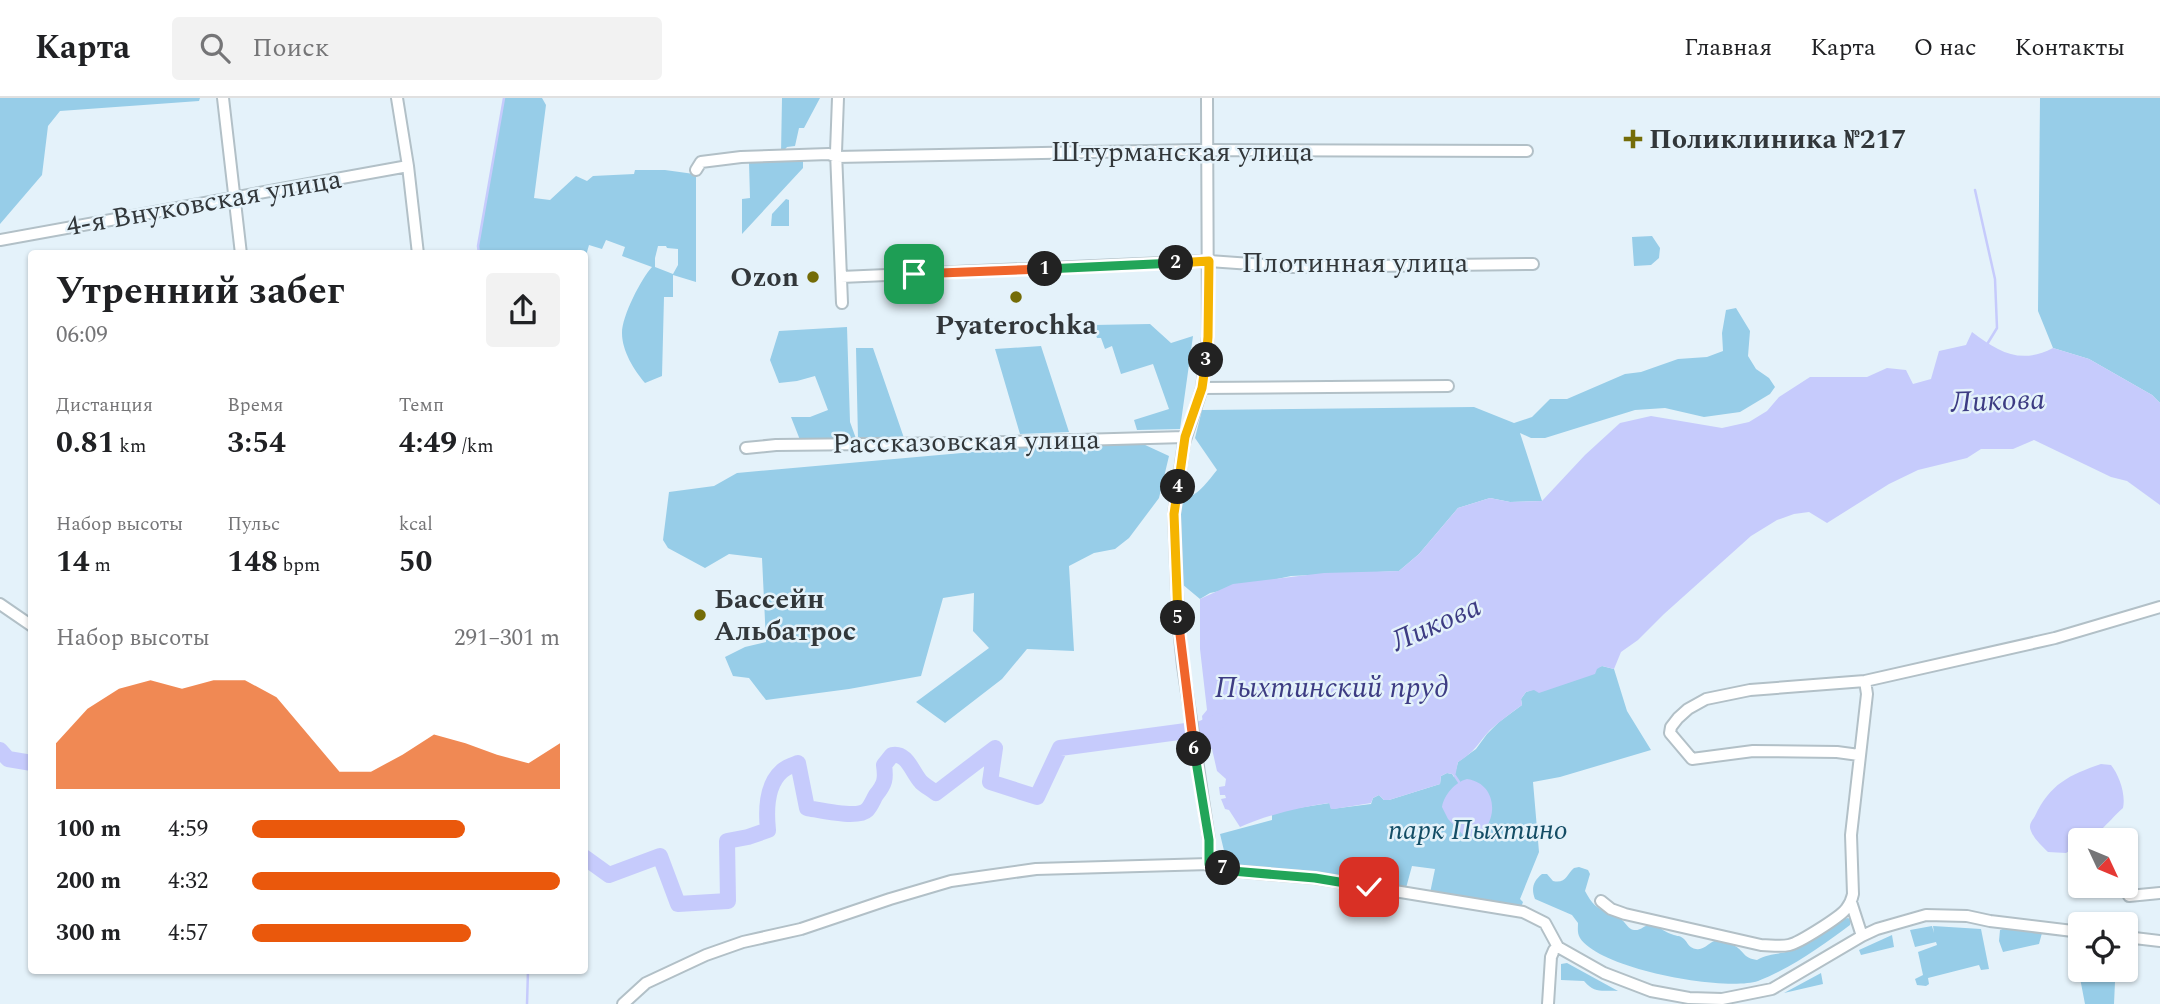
<!DOCTYPE html>
<html lang="ru">
<meta charset="utf-8">
<style>
body{margin:0;font-family:Spectral,serif;background:#f2f2f2;color:#202124;height:100vh;display:flex;flex-direction:column;font-size:26px;white-space:nowrap}
*{box-sizing:border-box;margin:0}
p{font-size:23px;color:#757577}
.icon{flex:none;width:38px;height:38px;fill:none;stroke:currentColor;stroke-width:2;stroke-linecap:round;stroke-linejoin:round}
.map{position:relative;flex:1;overflow:hidden}
.drawer{position:absolute;left:28px;top:152px;width:560px;height:724px;display:flex;flex-direction:column;background:#fff;border-radius:7px;box-shadow:0 2px 5px #0004}
.drawer>*{flex:none}
.needle{width:46px;rotate:134deg}
.controls{position:absolute;left:2068px;top:730px;display:grid;gap:14px}
.controls a{display:grid;place-items:center;width:70px;height:70px;border-radius:7px;background:#fff;box-shadow:0 2px 5px #0004;font-size:35px}
.pin{position:absolute;display:grid;place-items:center;width:60px;height:60px;color:#fff;margin:-30px;border-radius:14px;box-shadow:0 4px 10px #0006}
.km{position:absolute;width:35px;height:35px;margin:-18px;border-radius:50%;background:#222;color:#fff;font-size:19px;line-height:35px;text-align:center}
.round{display:grid;place-items:center;flex:none;width:74px;height:74px;border-radius:7px;background:#f2f2f2}
.summary{display:flex;align-items:center;justify-content:space-between;height:119px;padding:0 28px}
h1{font-size:38px;font-weight:700;line-height:52px}
.figures{display:grid;grid-template-columns:repeat(3,1fr);gap:10px;height:119px;padding:7px 28px}
.figures div{display:grid;align-content:center}
.figures b{font-size:30px;font-weight:700}
.figures small{font-size:19px;font-weight:400}
.figures p{font-size:19px}
.chart{height:196px;padding:14px 28px}
.chart p{display:flex;justify-content:space-between}
.chart svg{width:100%;height:126px;margin-top:7px;fill:#ea580c;opacity:.7}
ul{padding:0 28px;list-style:none;font-size:23px}
li{display:grid;grid-template-columns:112px 84px 1fr;align-items:center;height:52px}
li i{height:18px;border-radius:9px;background:#ea580c}
header{display:flex;align-items:center;gap:42px;box-sizing:border-box;height:98px;padding:0 35px;background:#fff;border-bottom:2px solid #e0e0e0}
header strong{font-size:33px}
nav{display:flex;gap:38px;margin-inline-start:auto;font-size:24px}
.search{width:490px;height:63px;background:#f2f2f2;display:flex;align-items:center;gap:18px;box-sizing:border-box;padding:0 24px;border-radius:7px;color:#757577;font-size:26px}
.map>svg:first-child{display:block}
</style>
<header>
<strong>Карта</strong>
<div class="search"><svg class="icon" aria-label="search" viewBox="0 0 24 24"><circle cx="10" cy="10" r="6"/><path d="M15 15l6 6"/></svg>Поиск</div>
<nav><a>Главная</a><a>Карта</a><a>О нас</a><a>Контакты</a></nav>
</header>
<div class="map">
<svg width="2160" height="906" viewBox="0 0 2160 906">
<rect width="100%" height="100%" fill="#e4f2fa"/>
<path fill="#97cde8" fill-rule="evenodd" d="M 0,0 L 200,0 L 199,3 L 60,13 L 48,28 L 42,77 L 0,126 Z
M 504,0 L 542,0 L 546,7 L 534,100 L 550,102 L 576,78 L 587,83 L 593,78 L 634,76 L 635,72 L 665,72 L 694,76 L 696,72 L 696,184 L 673,177 L 673,199 L 664,199 L 662,278 L 645,285 C 634,272 622,253 622,235 C 622,218 641,181 652,169 L 622,158 L 625,149 L 606,142 L 602,151 L 589,147 L 585,161 L 584,156 L 479,156 L 478,148 ZM 658,148 L 666,148 L 667,150 L 678,151 L 678,167 L 673,176 L 655,169 L 655,160 Z
M 782,0 L 820,0 L 804,30 L 799,30 L 795,48 L 787,49 L 781,56 Z
M 2040,0 L 2160,0 L 2160,305 L 2152,297 L 2089,261 L 2053,250 L 2038,213 Z
M 803,62 L 803,70 L 742,136 L 742,101 L 750,100 L 749,64 Z
M 786,101 L 789,102 L 789,128 L 771,128 L 772,116 Z
M 1652,138 L 1660,150 L 1659,160 L 1651,167 L 1634,168 L 1632,139 Z
M 1736,210 L 1750,233 L 1748,258 L 1756,271 L 1769,280 L 1775,289 L 1770,296 L 1740,314 L 1704,319 L 1665,310 L 1635,312 L 1545,340 L 1531,340 L 1520,335 L 1542,403 L 1510,404 L 1490,400 L 1458,410 L 1419,456 L 1399,473 L 1291,478 L 1210,495 L 1200,501 L 1176,481 L 1176,404 C 1196,400 1205,387 1217,372 L 1195,340 L 1202,312 L 1474,309 L 1514,325 L 1532,319 L 1550,301 L 1567,301 L 1625,276 L 1641,274 L 1678,261 L 1707,259 L 1723,253 L 1722,235 L 1726,212 Z
M 1150,226 L 1171,245 L 1193,238 L 1180,331 L 1137,332 L 1134,322 L 1169,311 L 1153,266 L 1121,276 L 1112,248 L 1105,251 L 1101,240 L 1097,240 L 1093,227 Z
M 847,229 L 850,324 L 858,346 L 802,347 L 791,319 L 810,319 L 828,312 L 815,278 L 797,283 L 779,285 L 770,262 L 779,233 Z
M 1041,248 L 1069,334 L 1020,336 L 995,251 Z
M 856,250 L 873,250 L 904,340 L 858,341 Z
M 1130,340 L 1169,358 L 1159,400 L 1129,440 L 1115,451 L 1094,455 L 1069,468 L 1074,553 L 1027,551 L 1002,581 L 945,625 L 916,604 L 989,550 L 973,533 L 974,495 L 943,500 L 921,578 L 849,591 L 766,602 L 749,580 L 733,578 L 725,559 L 745,549 L 766,544 L 762,460 L 729,456 L 705,470 L 668,450 L 663,442 L 669,394 L 714,388 L 737,375 Z
M 1602,568 L 1614,571 L 1627,613 L 1651,652 L 1560,679 L 1533,684 L 1539,754 L 1520,801 L 1523,804 L 1520,812 L 1430,795 L 1435,771 L 1412,768 L 1406,790 L 1231,768 L 1226,761 L 1220,736 L 1272,722 L 1272,714 L 1330,705 L 1331,711 L 1371,706 L 1373,700 L 1379,697 L 1384,702 L 1389,702 L 1440,686 L 1441,678 L 1447,675 L 1452,676 L 1454,679 L 1458,664 L 1476,651 L 1487,636 L 1499,624 L 1522,607 L 1521,601 L 1526,594 Z
M 1579,769 L 1588,772 L 1590,776 L 1585,793 C 1599,820 1608,808 1622,822 C 1626,825 1628,831 1634,832 C 1642,833 1646,824 1655,827 C 1661,830 1666,835 1674,837 C 1680,839 1679,837 1684,841 C 1688,845 1689,850 1696,851 C 1706,853 1711,840 1720,843 C 1724,844 1732,846 1735,848 C 1745,854 1743,860 1757,862 C 1771,854 1786,857 1800,849 C 1815,842 1829,830 1843,821 L 1848,820 L 1851,822 L 1850,827 C 1825,846 1788,872 1758,883 C 1724,894 1600,871 1580,840 C 1577,835 1578,830 1578,825 L 1572,817 L 1535,801 C 1531,791 1533,783 1542,776 L 1547,776 L 1553,783 C 1566,786 1567,776 1574,770 Z
M 1932,828 L 1934,835 L 1933,828 L 1981,831 L 1989,871 L 1981,872 L 1979,867 L 1928,880 L 1929,886 L 1926,888 L 1917,887 L 1915,881 L 1923,877 L 1918,854 L 1937,847 L 1936,844 L 1915,849 L 1910,832 Z
M 2003,831 L 2042,835 L 2039,846 L 2003,854 L 1999,843 L 2000,832 Z
M 1892,837 L 1894,849 L 1861,857 L 1859,852 Z
M 1567,865 L 1618,893 C 1601,892 1595,896 1584,883 L 1561,882 L 1561,866 Z
M 1821,875 L 1823,886 L 1784,895 Z
M 2080,880 L 2115,884 L 2114,906 L 2085,906 Z"/>
<path fill="#c6cbfc" d="M 1972,234 C 1999,254 2020,267 2053,250 L 2089,261 L 2152,297 L 2160,305 L 2160,407 L 2127,383 L 2111,379 L 2034,342 L 2013,351 L 1981,351 L 1967,360 L 1918,372 L 1889,386 L 1827,425 L 1809,414 L 1794,416 L 1777,422 L 1751,438 L 1664,516 L 1638,542 L 1621,554 L 1614,571 L 1602,568 L 1597,571 L 1595,576 L 1539,595 L 1534,592 L 1526,594 L 1521,601 L 1522,607 C 1511,615 1500,623 1490,632 C 1478,645 1475,654 1458,664 L 1455,679 L 1452,676 L 1447,675 L 1441,678 L 1440,686 L 1389,702 L 1384,702 L 1379,697 L 1373,700 L 1371,705 L 1334,711 L 1331,711 L 1329,705 C 1300,709 1267,717 1240,729 L 1229,712 L 1225,711 L 1221,701 L 1226,700 L 1225,697 L 1220,697 L 1219,689 L 1225,688 L 1226,681 L 1217,673 L 1212,651 L 1205,646 L 1201,627 L 1203,626 L 1202,618 L 1207,612 L 1200,551 L 1200,501 L 1233,486 L 1324,475 L 1399,473 L 1419,456 L 1458,410 L 1490,400 L 1510,404 L 1542,403 L 1585,357 L 1620,325 L 1651,318 L 1722,330 L 1749,324 L 1767,313 L 1779,299 L 1810,279 L 1867,279 L 1887,270 L 1906,272 L 1913,286 L 1931,281 L 1939,253 L 1966,247 Z
M 2101,666 L 2111,667 C 2119,677 2126,696 2123,710 C 2111,720 2097,741 2081,742 L 2081,745 L 2066,755 L 2048,754 C 2042,748 2034,741 2031,733 C 2028,727 2032,723 2035,718 C 2050,686 2069,677 2101,666 Z
M 1467,681 C 1503,686 1498,737 1467,741 L 1448,721 L 1442,709 C 1444,697 1455,684 1467,681 Z"/>
<g fill="none" stroke-linecap="round" stroke-linejoin="round">
<path stroke="#c6cbfc" stroke-width="2.5" d="M 1975,92 L 1995,181 L 1997,230 L 1986,248
M 479,156 L 478,148 L 504,0
M 1455,678 L 1459,684
M 527,906 L 528,873"/>
<path stroke="#c6cbfc" stroke-width="16" d="M 0,652 L 8,661 L 32,665
M 584,759 L 609,777 L 660,758 L 678,806 L 728,803 L 727,743 L 748,739 L 768,732 C 766,713 766,687 782,673 C 786,669 793,667 798,665 L 807,710 C 820,712 858,721 867,712 C 871,708 873,702 876,697 C 885,686 886,681 884,667 L 892,657 C 907,654 912,674 921,684 C 925,688 931,691 936,695 L 995,650 L 990,684 L 1037,699 L 1060,650 L 1201,631 L 1219,623"/>
<g stroke="#b2c0c7" stroke-width="14">
<path id="minor" d="M 223,0 L 241,156
M 397,0 L 408,68 L 418,156
M 838,0 L 836,54 L 842,205
M 1207,0 L 1208,239 L 1202,290 L 1184,345 L 1174,416 L 1178,520 L 1183,568 L 1209,742 L 1209,766
M 696,72 L 701,64 L 741,59 L 829,56 L 836,59 L 1197,52 L 1527,53
M 0,142 L 408,68
M 841,179 L 1209,163 L 1293,169 L 1533,166
M 1202,290 L 1448,288
M 746,350 L 776,347 L 969,345 L 1185,339
M 0,506 L 32,528
M 1859,657 L 1837,654 L 1753,653 L 1692,661 L 1670,635 L 1671,629 L 1678,620 L 1688,611 L 1706,601 L 1750,592 L 1865,583 L 2055,540 L 2160,509
M 2129,798 L 2160,795
M 1601,803 L 1611,811 L 1625,816 L 1761,847 C 1770,847 1780,849 1789,847 C 1799,845 1840,819 1846,811 C 1850,806 1852,801 1853,796 L 1851,737 L 1867,596 L 1865,583
M 1851,804 L 1862,838
M 2126,839 L 2160,843
M 1558,849 L 1604,875 L 1651,893 L 1689,900 L 1722,901 L 1772,891 L 1862,838 L 1877,831 L 1926,817 L 1967,818 L 1990,823 L 2081,834
M 623,906 L 646,885 L 706,857 L 743,844 L 801,831 L 890,801 L 951,783 L 1036,771 L 1209,766 L 1232,773 L 1315,780 L 1523,814 L 1545,825 L 1558,849
M 1548,906 L 1551,859 L 1554,852 L 1558,849"/>
</g>
<use href="#minor" stroke="#fff" stroke-width="10"/>
</g>
<g fill="none" stroke-linecap="round" stroke-linejoin="round">
<g stroke="#fff" stroke-width="14">
<path id="split-1" d="M 914,176 L 1045,171"/>
</g>
<g stroke="#fff" stroke-width="14">
<path id="split-2" d="M 1045,171 L 1176,165"/>
</g>
<g stroke="#fff" stroke-width="14">
<path id="split-3" d="M 1176,165 L 1209,163 L 1208,239 L 1206,262"/>
</g>
<g stroke="#fff" stroke-width="14">
<path id="split-4" d="M 1178,389 L 1185,339 L 1202,290 L 1206,262"/>
</g>
<g stroke="#fff" stroke-width="14">
<path id="split-5" d="M 1178,520 L 1174,416 L 1178,389"/>
</g>
<g stroke="#fff" stroke-width="14">
<path id="split-6" d="M 1178,520 L 1194,651"/>
</g>
<g stroke="#fff" stroke-width="14">
<path id="split-7" d="M 1194,651 L 1209,742 L 1209,766 L 1223,770"/>
</g>
<g stroke="#fff" stroke-width="14">
<path id="split-8" d="M 1223,770 L 1232,773 L 1315,780 L 1369,789"/>
</g>
<use href="#split-1" stroke="#f0652b" stroke-width="9"/>
<use href="#split-2" stroke="#22a559" stroke-width="9"/>
<use href="#split-3" stroke="#f5b400" stroke-width="9"/>
<use href="#split-4" stroke="#f5b400" stroke-width="9"/>
<use href="#split-5" stroke="#f5b400" stroke-width="9"/>
<use href="#split-6" stroke="#f0652b" stroke-width="9"/>
<use href="#split-7" stroke="#22a559" stroke-width="9"/>
<use href="#split-8" stroke="#22a559" stroke-width="9"/>
</g>
<g fill="#746c07" stroke="#e4f2fa" stroke-width="2.5">
<path d="M1629.5 30.5h7v7h7v7h-7v7h-7v-7h-7v-7h7z"/>
<circle cx="813" cy="179" r="7"/>
<circle cx="1016" cy="199" r="7"/>
<circle cx="700" cy="517" r="7"/>
</g>
<g text-anchor="middle" dominant-baseline="central" stroke-width="5" stroke-linejoin="round" paint-order="stroke">
<g font-size="28" font-weight="bold" fill="#32373a" stroke="#e4f2fa" text-anchor="start">
<text x="1649" y="41">Поликлиника №217</text>
<text x="799" y="179" text-anchor="end">Ozon</text>
<text x="1016" y="227" text-anchor="middle">Pyaterochka</text>
<text x="714" y="501">Бассейн<tspan x="714" dy="32">Альбатрос</tspan></text>
</g>
<g font-size="28" fill="#32373a" stroke="#e4f2fa">
<text x="1182" y="54">Штурманская улица</text>
<text transform="translate(204 105) rotate(-10)">4-я Внуковская улица</text>
<text x="1355" y="165">Плотинная улица</text>
<text transform="translate(966 344) rotate(-1)">Рассказовская улица</text>
</g>
<g font-size="28" font-style="italic" fill="#144d65" stroke="#e4f2fa">
<text x="1478" y="732">парк Пыхтино</text>
</g>
<g font-size="30" font-style="italic" fill="#3d3c83" stroke="#e4f2fa">
<text transform="translate(1998 303) rotate(-2)">Ликова</text>
<text transform="translate(1436 526) rotate(-24)">Ликова</text>
<text x="1332" y="590">Пыхтинский пруд</text>
</g>
</g>
</svg>
<div class="controls">
<a><svg class="needle" viewBox="-14 -14 28 28"><path d="M0-13l5 13h-10z" fill="#e53935"/><path d="M0 13l5-13h-10z" fill="#757577"/></svg></a>
<a><svg class="icon" aria-label="locate" viewBox="0 0 24 24"><circle cx="12" cy="12" r="6"/><path d="M12 2v4M12 18v4M2 12h4M18 12h4"/></svg></a>
</div>
<div class="pin" style="left:914px;top:176px;background:#1e9e55"><svg class="icon" aria-label="arrive" viewBox="0 0 24 24"><path d="M6 21V4h12l-3 4 3 4H6"/></svg></div>
<div class="pin" style="left:1369px;top:789px;background:#d93025"><svg class="icon" aria-label="check" viewBox="0 0 24 24"><path d="M5 12l5 5 9-10"/></svg></div>
<b class="km" style="left:1045px;top:171px">1</b>
<b class="km" style="left:1176px;top:165px">2</b>
<b class="km" style="left:1206px;top:262px">3</b>
<b class="km" style="left:1178px;top:389px">4</b>
<b class="km" style="left:1178px;top:520px">5</b>
<b class="km" style="left:1194px;top:651px">6</b>
<b class="km" style="left:1223px;top:770px">7</b>
<section class="drawer">
<div class="summary"><div><h1>Утренний забег</h1><p>06:09</p></div><a class="round"><svg class="icon" aria-label="share" viewBox="0 0 24 24"><path d="M12 15V3M7 8l5-5 5 5M5 13v7h14v-7"/></svg></a></div>
<div class="figures">
<div><p>Дистанция</p><b>0.81<small> km</small></b></div>
<div><p>Время</p><b>3:54</b></div>
<div><p>Темп</p><b>4:49<small> /km</small></b></div>
</div>
<div class="figures">
<div><p>Набор высоты</p><b>14<small> m</small></b></div>
<div><p>Пульс</p><b>148<small> bpm</small></b></div>
<div><p>kcal</p><b>50</b></div>
</div>
<div class="chart"><p><span>Набор высоты</span>291–301 m</p>
<svg viewBox="0 0 160 44" preserveAspectRatio="none"><path d="M0 44V28L10 16L20 9L30 6L40 9L50 6L60 6L70 12L80 25L90 38L100 38L110 32L120 25L130 28L140 32L150 35L160 28V44z"/></svg>
</div>
<ul>
<li><b>100 m</b>4:59<i style="width:69%"></i></li>
<li><b>200 m</b>4:32<i style="width:100%"></i></li>
<li><b>300 m</b>4:57<i style="width:71%"></i></li>
</ul>
</section>
</div>
